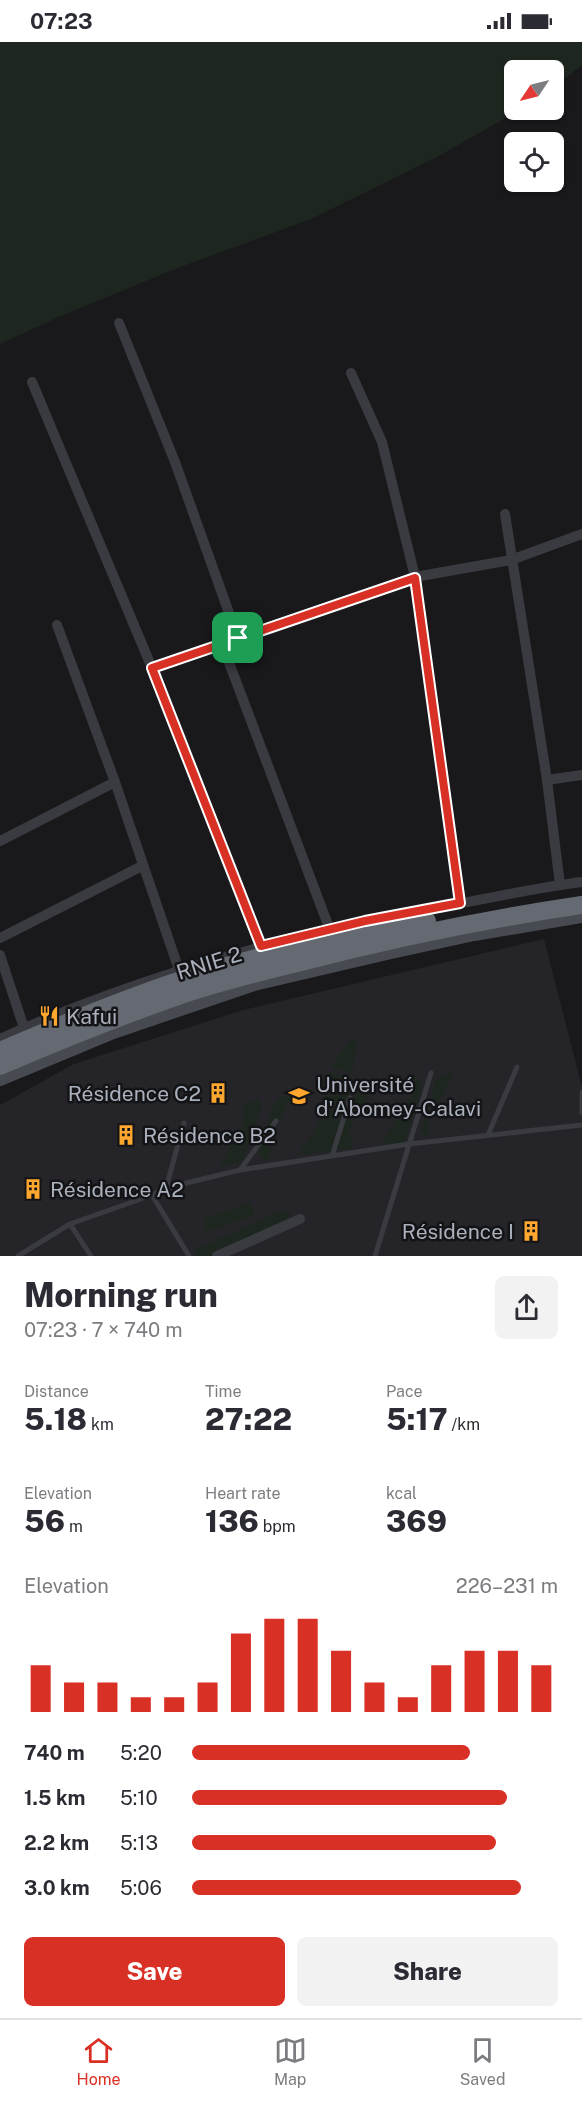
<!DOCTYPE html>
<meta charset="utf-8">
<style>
body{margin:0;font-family:"Public Sans",sans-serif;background:#f2f2f3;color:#2b2b33;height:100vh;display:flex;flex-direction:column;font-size:22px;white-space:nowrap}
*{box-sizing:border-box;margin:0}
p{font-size:20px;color:#7c7c81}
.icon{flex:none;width:33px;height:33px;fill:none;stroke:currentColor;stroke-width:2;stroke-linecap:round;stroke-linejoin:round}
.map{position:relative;height:1214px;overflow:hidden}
.details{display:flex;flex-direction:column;background:#fff;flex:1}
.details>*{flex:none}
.needle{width:39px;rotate:235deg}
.controls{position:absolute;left:504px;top:18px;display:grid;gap:12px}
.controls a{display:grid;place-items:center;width:60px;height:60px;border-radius:9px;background:#fff;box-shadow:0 2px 4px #0004;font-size:30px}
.pin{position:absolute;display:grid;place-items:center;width:51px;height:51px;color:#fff;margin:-26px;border-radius:12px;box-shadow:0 3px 9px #0006}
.round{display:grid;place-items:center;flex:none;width:63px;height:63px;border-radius:9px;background:#f2f2f3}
.overview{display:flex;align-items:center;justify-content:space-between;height:102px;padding:0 24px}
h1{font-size:33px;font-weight:800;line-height:45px}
.stats{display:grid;grid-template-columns:repeat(3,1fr);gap:9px;height:102px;padding:6px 24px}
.stats div{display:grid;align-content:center}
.stats b{font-size:30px;font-weight:800}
.stats small{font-size:16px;font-weight:400}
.stats p{font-size:16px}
.chart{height:168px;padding:12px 24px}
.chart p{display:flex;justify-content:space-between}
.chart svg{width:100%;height:108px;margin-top:6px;stroke:#d93025;stroke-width:6}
.action{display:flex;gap:12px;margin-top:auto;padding:12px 24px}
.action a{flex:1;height:69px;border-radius:9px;background:#d93025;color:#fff;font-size:24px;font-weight:800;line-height:69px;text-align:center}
.action a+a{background:#f2f2f3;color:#2b2b33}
ul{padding:0 24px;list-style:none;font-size:20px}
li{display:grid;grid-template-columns:96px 72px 1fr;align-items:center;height:45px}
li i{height:15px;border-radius:8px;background:#d93025}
.status{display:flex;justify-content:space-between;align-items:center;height:42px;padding:0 30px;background:#fff;direction:ltr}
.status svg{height:16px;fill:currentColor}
.dock{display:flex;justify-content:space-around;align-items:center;height:84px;border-top:2px solid #e1e1e2;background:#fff;font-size:16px;color:#7c7c81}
.dock a{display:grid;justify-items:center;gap:3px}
.dock .selected{color:#d93025}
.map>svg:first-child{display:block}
</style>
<div class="status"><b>07:23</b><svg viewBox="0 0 49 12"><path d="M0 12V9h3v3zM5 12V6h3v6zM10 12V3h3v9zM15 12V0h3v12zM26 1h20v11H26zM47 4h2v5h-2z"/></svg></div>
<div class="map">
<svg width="582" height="1214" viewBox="0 0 582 1214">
<rect width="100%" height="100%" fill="#19191c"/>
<path fill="#252529" d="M 544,897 L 582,1045 L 582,1214 L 0,1214 L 0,1063 L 74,1022 L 243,968 Z"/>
<path fill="#1e271f" d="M 0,0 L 582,0 L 582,23 L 554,45 L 554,28 L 514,28 L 514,68 L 519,68 L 437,115 L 311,177 L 175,227 L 61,274 L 0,302 Z
M 351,996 L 357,1000 L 352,1032 L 331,1025 Z
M 329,1030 L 354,1037 L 331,1109 L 298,1113 L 331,1064 L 323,1058 L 328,1050 L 319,1044 Z
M 448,1031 L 453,1035 L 427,1080 L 431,1085 L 427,1094 L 420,1091 L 436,1037 Z
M 415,1033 L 422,1042 L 417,1063 L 404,1100 L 380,1103 L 412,1053 L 403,1047 L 411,1035 Z
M 369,1038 L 375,1042 L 348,1090 L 352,1095 L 350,1102 L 352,1107 L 337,1107 L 353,1055 Z
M 291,1053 L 292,1055 L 266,1102 L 271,1106 L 270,1117 L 263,1117 L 258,1110 L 274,1062 L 280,1056 Z
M 258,1058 L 262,1064 L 242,1120 L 220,1124 L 246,1075 L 242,1072 L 241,1067 L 246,1062 Z
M 250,1160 L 255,1173 L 206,1190 L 204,1177 Z
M 288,1169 L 292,1175 L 212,1214 L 197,1214 L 193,1209 L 278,1170 Z"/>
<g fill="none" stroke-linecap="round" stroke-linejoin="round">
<path stroke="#3a3b41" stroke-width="5" d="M 582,1050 L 582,1071
M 488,1093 L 517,1025
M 332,1114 L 350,1056
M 240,1128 L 276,1079
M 166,1146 L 184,1081
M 152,1153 L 189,1214
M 70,1182 L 91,1214
M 18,1214 L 70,1182 L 152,1153 L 166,1146 L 240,1128 L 409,1102 L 582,1083
M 375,1214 L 431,1031"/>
<path stroke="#3a3b41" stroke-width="10" d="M 119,281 L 175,420 L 238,596
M 351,331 L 382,400 L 415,535 L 461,861
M 32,340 L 152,626 L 261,904
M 505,472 L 547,738 L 560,843
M 57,583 L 115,740 L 179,928
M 222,602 L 330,888
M 152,626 L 415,535 L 511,518 L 582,492
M 547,738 L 582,733
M 0,799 L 115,740
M 0,896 L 142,824
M 0,913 L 24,986
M 0,997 C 147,930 303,889 461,861 C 501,854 541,845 582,840
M 217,1214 L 300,1177"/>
<path stroke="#474b51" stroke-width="14" d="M 0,1037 L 113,990 L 254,942 L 391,910 L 474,892 L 582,874"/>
<path stroke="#656a72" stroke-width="18" d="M 0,1009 C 58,984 118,959 178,939 C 259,912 343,894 427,879
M 0,1024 C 58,999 118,975 178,954 C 218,940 260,930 301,920 C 394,896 487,877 582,863"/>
</g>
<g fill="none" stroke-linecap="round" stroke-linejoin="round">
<g stroke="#fff" stroke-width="12">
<path id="route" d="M 415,536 L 460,861 L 365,879 L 261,904 L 152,626 Z"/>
</g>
<use href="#route" stroke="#d93025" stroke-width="8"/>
</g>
<defs>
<g id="restaurant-bare" transform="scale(1.62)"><path d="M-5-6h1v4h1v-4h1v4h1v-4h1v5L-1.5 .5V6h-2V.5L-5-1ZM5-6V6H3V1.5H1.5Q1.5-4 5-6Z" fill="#ffa72e" stroke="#141417" stroke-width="2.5" paint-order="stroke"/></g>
<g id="building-bare" transform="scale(1.62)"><path d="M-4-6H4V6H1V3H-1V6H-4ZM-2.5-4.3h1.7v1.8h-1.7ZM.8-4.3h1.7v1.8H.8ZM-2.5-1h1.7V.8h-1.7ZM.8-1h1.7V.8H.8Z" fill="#ffa72e" stroke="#141417" stroke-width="2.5" paint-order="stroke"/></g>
<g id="university-bare" transform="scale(1.62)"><path d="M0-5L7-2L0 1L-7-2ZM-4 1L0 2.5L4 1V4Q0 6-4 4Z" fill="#ffa72e" stroke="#141417" stroke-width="2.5" paint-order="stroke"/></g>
</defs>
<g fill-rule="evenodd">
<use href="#restaurant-bare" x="49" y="974"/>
<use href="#building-bare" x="218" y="1051"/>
<use href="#university-bare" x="299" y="1054"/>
<use href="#building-bare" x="126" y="1093"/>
<use href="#building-bare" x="33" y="1147"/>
<use href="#building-bare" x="531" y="1189"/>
</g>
<g text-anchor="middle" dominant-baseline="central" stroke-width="5" stroke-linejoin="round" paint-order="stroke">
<g font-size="21" fill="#aab1bc" stroke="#141417">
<text transform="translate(209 921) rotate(-17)">RNIE 2</text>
</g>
<g font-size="21" fill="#aab1bc" stroke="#141417" text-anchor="start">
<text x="66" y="974">Kafui</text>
<text x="316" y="1042">Université<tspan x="316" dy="24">d'Abomey-Calavi</tspan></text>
<text x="201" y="1051" text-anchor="end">Résidence C2</text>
<text x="143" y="1093">Résidence B2</text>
<text x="50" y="1147">Résidence A2</text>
<text x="514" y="1189" text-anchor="end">Résidence I</text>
</g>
</g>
</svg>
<div class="controls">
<a><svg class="needle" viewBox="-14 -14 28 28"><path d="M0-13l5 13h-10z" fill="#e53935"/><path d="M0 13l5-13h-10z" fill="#7c7c81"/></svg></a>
<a><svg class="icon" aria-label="locate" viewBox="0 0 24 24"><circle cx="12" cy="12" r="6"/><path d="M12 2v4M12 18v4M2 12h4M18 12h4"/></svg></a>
</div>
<div class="pin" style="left:238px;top:596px;background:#1e9e55"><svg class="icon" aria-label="arrive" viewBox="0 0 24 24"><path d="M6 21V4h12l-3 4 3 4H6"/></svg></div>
</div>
<section class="details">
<div class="overview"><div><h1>Morning run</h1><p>07:23 · 7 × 740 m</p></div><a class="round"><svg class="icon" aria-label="share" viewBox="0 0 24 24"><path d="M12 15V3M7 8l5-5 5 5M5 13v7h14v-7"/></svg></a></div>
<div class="stats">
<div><p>Distance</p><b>5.18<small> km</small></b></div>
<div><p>Time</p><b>27:22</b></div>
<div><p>Pace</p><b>5:17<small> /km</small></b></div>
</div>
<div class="stats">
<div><p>Elevation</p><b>56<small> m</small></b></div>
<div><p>Heart rate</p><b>136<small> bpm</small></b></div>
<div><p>kcal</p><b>369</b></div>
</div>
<div class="chart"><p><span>Elevation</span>226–231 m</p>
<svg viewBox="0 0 160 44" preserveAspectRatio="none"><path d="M5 44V25M15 44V32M25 44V32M35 44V38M45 44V38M55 44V32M65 44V12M75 44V6M85 44V6M95 44V19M105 44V32M115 44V38M125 44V25M135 44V19M145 44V19M155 44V25"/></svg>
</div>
<ul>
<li><b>740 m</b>5:20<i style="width:76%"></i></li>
<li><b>1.5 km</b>5:10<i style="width:86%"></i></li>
<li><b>2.2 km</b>5:13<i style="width:83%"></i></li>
<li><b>3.0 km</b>5:06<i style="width:90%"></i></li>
</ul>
<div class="action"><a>Save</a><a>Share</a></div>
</section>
<nav class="dock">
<a class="selected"><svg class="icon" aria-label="home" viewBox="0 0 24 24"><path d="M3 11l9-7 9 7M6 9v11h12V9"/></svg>Home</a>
<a><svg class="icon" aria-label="map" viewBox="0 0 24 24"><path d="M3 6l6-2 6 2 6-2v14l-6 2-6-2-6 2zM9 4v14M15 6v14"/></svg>Map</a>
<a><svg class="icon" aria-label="saved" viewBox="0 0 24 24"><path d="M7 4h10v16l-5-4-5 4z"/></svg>Saved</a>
</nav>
